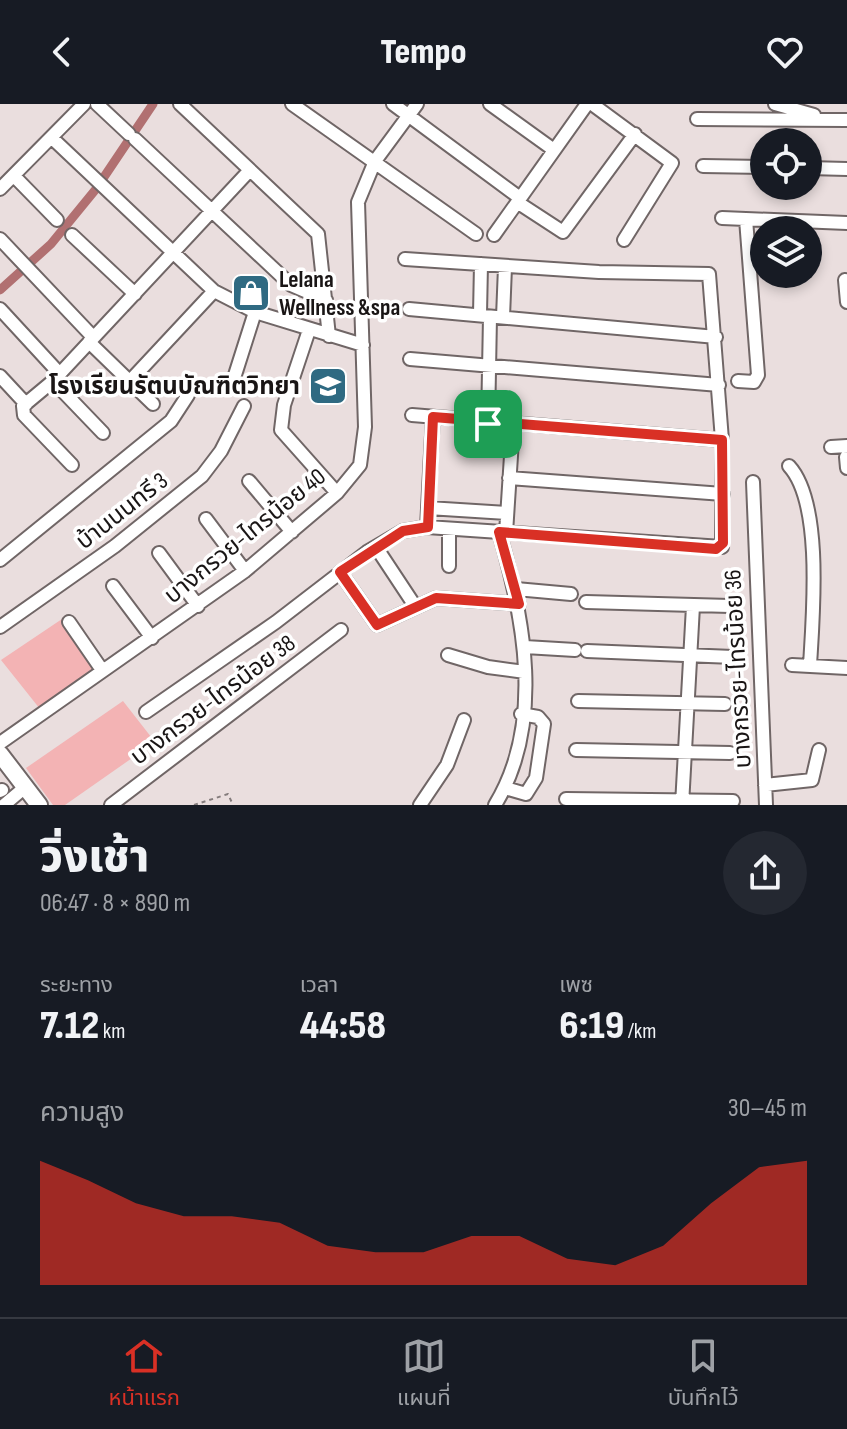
<!DOCTYPE html>
<html lang="th">
<meta charset="utf-8">
<style>
body{margin:0;font-family:"Sofia Sans Condensed","Noto Sans Thai",sans-serif;background:#242831;color:#f1f3f6;height:100vh;display:flex;flex-direction:column;font-size:30px;white-space:nowrap}
*{box-sizing:border-box;margin:0}
p{font-size:26px;color:#9ea1a6}
.icon{flex:none;width:44px;height:44px;fill:none;stroke:currentColor;stroke-width:2;stroke-linecap:round;stroke-linejoin:round}
.map{position:relative;height:701px;overflow:hidden}
.drawer{display:flex;flex-direction:column;background:#171b24;flex:1}
.drawer>*{flex:none}
.controls{position:absolute;left:750px;top:24px;display:grid;gap:16px}
.controls a{display:grid;place-items:center;width:72px;height:72px;border-radius:50%;background:#171b24;box-shadow:0 4px 12px #0003;font-size:40px}
.pin{position:absolute;display:grid;place-items:center;width:68px;height:68px;color:#fff;margin:-34px;border-radius:16px;box-shadow:0 4px 12px #0006}
.round{display:grid;place-items:center;flex:none;width:84px;height:84px;border-radius:42px;background:#242831}
.head{display:flex;align-items:center;justify-content:space-between;height:136px;padding:0 40px}
h1{font-size:44px;font-weight:800;line-height:60px}
.figures{display:grid;grid-template-columns:repeat(3,1fr);gap:12px;height:136px;padding:8px 40px}
.figures div{display:grid;align-content:center}
.figures b{font-size:40px;font-weight:800}
.figures small{font-size:22px;font-weight:400}
.figures p{font-size:22px}
.chart{height:224px;padding:16px 40px}
.chart p{display:flex;justify-content:space-between}
.chart svg{width:100%;height:144px;margin-top:8px;fill:#d93025;opacity:.7}
header{display:flex;justify-content:space-between;align-items:center;height:104px;padding:0 40px;background:#171b24;font-size:36px;font-weight:800}
.dock{display:flex;justify-content:space-around;align-items:center;height:112px;border-top:2px solid #363941;background:#171b24;font-size:22px;color:#9ea1a6}
.dock a{display:grid;justify-items:center;gap:4px}
.dock .active{color:#d93025}
.map>svg:first-child{display:block}
</style>
<header><svg class="icon" aria-label="back" viewBox="0 0 24 24"><path d="M15 5l-7 7 7 7"/></svg>Tempo<svg class="icon" aria-label="heart" viewBox="0 0 24 24"><path d="M12 20l-8-8c-3-5 5-10 8-4 3-6 11-1 8 4z"/></svg></header>
<div class="map">
<svg width="847" height="701" viewBox="0 0 847 701">
<rect width="100%" height="100%" fill="#eadede"/>
<path fill="#f3b3b4" d="M 62,515 L 97,565 L 40,605 L 1,556 Z
M 123,597 L 155,638 L 65,701 L 53,701 L 26,664 Z"/>
<g fill="none" stroke-linecap="round" stroke-linejoin="round">
<path stroke="#b17071" stroke-width="9" d="M 104,73 L 153,0
M 0,186 L 51,140 L 96,85"/>
<g stroke="#706666" stroke-width="16">
<path id="minor" d="M 97,0 L 129,30
M 180,0 L 318,130 L 329,232
M 292,0 L 476,130
M 393,0 L 520,94
M 490,0 L 554,46
M 592,0 L 672,59 L 624,136
M 775,0 L 814,11
M 697,15 L 847,16
M 52,34 L 214,187 L 255,208 L 363,241
M 135,35 L 291,181 L 326,196
M 703,62 L 764,63
M 808,64 L 847,65
M 14,72 L 57,116
M 0,85 L 84,0
M 517,98 L 563,128 L 635,30
M 722,114 L 847,119
M 72,131 L 135,190
M 494,131 L 587,0
M 0,135 L 93,233
M 845,176 L 847,198
M 0,205 L 59,269
M 409,205 L 716,233
M 480,210 L 481,160
M 503,213 L 505,163
M 309,226 L 284,301 L 281,326 L 337,389
M 89,238 L 153,300
M 410,255 L 719,281
M 235,271 L 255,208
M 0,272 L 26,300
M 53,277 L 103,329
M 130,277 L 214,187
M 738,277 L 754,278 L 758,271 L 746,115
M 412,311 L 722,336
M 488,320 L 490,213
M 831,343 L 847,342
M 846,353 L 847,364
M 72,361 L 24,311 L 23,302 L 53,277 L 250,66
M 789,362 C 823,399 813,511 810,561
M 509,374 L 723,390
M 249,377 L 292,428
M 753,378 L 766,701
M 428,404 L 507,409
M 206,415 L 245,467
M 427,423 L 433,313
M 506,429 L 513,321
M 376,443 L 415,502
M 159,449 L 198,502
M 0,456 L 171,317 L 188,291
M 449,462 L 449,425
M 340,468 L 377,521 L 436,494 L 519,500
M 113,482 L 152,534
M 516,485 L 571,490
M 586,498 L 730,502
M 69,518 L 102,566
M 0,523 L 115,442 L 202,372 L 221,347 L 244,302
M 525,543 L 575,546
M 587,547 L 733,553
M 448,551 L 488,563 L 525,568
M 792,561 L 847,564
M 578,597 L 725,600
M 146,608 L 276,518 L 367,448 L 403,427 L 427,423 L 722,443 L 722,336 L 709,170 L 599,168 L 405,155
M 0,639 L 245,467 L 337,389 L 360,361 L 365,323 L 358,98 L 375,57 L 417,0
M 576,646 L 730,649
M 765,681 L 812,676 L 819,646
M 505,684 L 526,690 L 536,674 L 544,620 L 538,613 L 521,610
M 0,687 L 2,686
M 566,695 L 733,697
M 4,701 L 23,685
M 111,701 L 341,526
M 420,701 L 447,661 L 464,616
M 495,701 C 545,619 524,514 499,428
M 682,701 L 693,502"/>
</g>
<g stroke="#706666" stroke-width="20">
<path id="major" d="M 0,650 L 39,701"/>
</g>
<path stroke="#847c7c" stroke-width="2" stroke-dasharray="4 4" stroke-linecap="butt" d="M 194,701 L 228,690 L 233,701"/>
<use href="#minor" stroke="#fff" stroke-width="12"/>
<use href="#major" stroke="#fff" stroke-width="16"/>
</g>
<g fill="none" stroke-linecap="round" stroke-linejoin="round">
<g stroke="#fff" stroke-width="16">
<path id="route" d="M 433,313 L 722,336 L 723,439 L 716,445 L 499,428 L 519,500 L 436,494 L 377,521 L 340,468 L 403,427 L 428,423 Z"/>
</g>
<use href="#route" stroke="#d93025" stroke-width="10"/>
</g>
<defs>
<g id="shop-square" transform="scale(2)"><rect x="-9" y="-9" width="18" height="18" rx="4" fill="#2f6a82" stroke="#fff"/><path d="M-5-2.5h2.3a2.7 3.5 0 0 1 5.4 0H5L5.5 6h-11ZM-1.5-2.5h3a1.5 2.3 0 0 0-3 0Z" fill="#fff"/></g>
<g id="school-square" transform="scale(2)"><rect x="-9" y="-9" width="18" height="18" rx="4" fill="#2f6a82" stroke="#fff"/><path d="M0-5L7-2L0 1L-7-2ZM-4 1L0 2.5L4 1V4Q0 6-4 4Z" fill="#fff"/></g>
</defs>
<g fill-rule="evenodd">
<use href="#shop-square" x="251" y="189"/>
<use href="#school-square" x="328" y="282"/>
</g>
<g text-anchor="middle" dominant-baseline="central" stroke-width="7" stroke-linejoin="round" paint-order="stroke">
<g font-size="24" font-weight="bold" fill="#191515" stroke="#fff" text-anchor="start">
<text x="279" y="175">Lelana<tspan x="279" dy="28">Wellness &amp;spa</tspan></text>
<text x="300" y="282" text-anchor="end">โรงเรียนรัตนบัณฑิตวิทยา</text>
</g>
<g font-size="24" fill="#191515" stroke="#fff">
<text transform="translate(122 407) rotate(-38)">บ้านนนทรี 3</text>
<text transform="translate(245 432) rotate(-39)">บางกรวย-ไทรน้อย 40</text>
<text transform="translate(738 565) rotate(-93)">บางกรวย-ไทรน้อย 36</text>
<text transform="translate(213 596) rotate(-37)">บางกรวย-ไทรน้อย 38</text>
</g>
</g>
</svg>
<div class="controls">
<a><svg class="icon" aria-label="locate" viewBox="0 0 24 24"><circle cx="12" cy="12" r="6"/><path d="M12 2v4M12 18v4M2 12h4M18 12h4"/></svg></a>
<a><svg class="icon" aria-label="layers" viewBox="0 0 24 24"><path d="M12 4l9 5-9 5-9-5zM3 14l9 5 9-5"/></svg></a>
</div>
<div class="pin" style="left:488px;top:320px;background:#1e9e55"><svg class="icon" aria-label="arrive" viewBox="0 0 24 24"><path d="M6 21V4h12l-3 4 3 4H6"/></svg></div>
</div>
<section class="drawer">
<div class="head"><div><h1>วิ่งเช้า</h1><p>06:47 · 8 × 890 m</p></div><a class="round"><svg class="icon" aria-label="share" viewBox="0 0 24 24"><path d="M12 15V3M7 8l5-5 5 5M5 13v7h14v-7"/></svg></a></div>
<div class="figures">
<div><p>ระยะทาง</p><b>7.12<small> km</small></b></div>
<div><p>เวลา</p><b>44:58</b></div>
<div><p>เพซ</p><b>6:19<small> /km</small></b></div>
</div>
<div class="chart"><p><span>ความสูง</span>30–45 m</p>
<svg viewBox="0 0 160 44" preserveAspectRatio="none"><path d="M0 44V6L10 12L20 19L30 23L40 23L50 25L60 32L70 34L80 34L90 29L100 29L110 36L120 38L130 32L140 19L150 8L160 6V44z"/></svg>
</div>
</section>
<nav class="dock">
<a class="active"><svg class="icon" aria-label="home" viewBox="0 0 24 24"><path d="M3 11l9-7 9 7M6 9v11h12V9"/></svg>หน้าแรก</a>
<a><svg class="icon" aria-label="map" viewBox="0 0 24 24"><path d="M3 6l6-2 6 2 6-2v14l-6 2-6-2-6 2zM9 4v14M15 6v14"/></svg>แผนที่</a>
<a><svg class="icon" aria-label="saved" viewBox="0 0 24 24"><path d="M7 4h10v16l-5-4-5 4z"/></svg>บันทึกไว้</a>
</nav>
